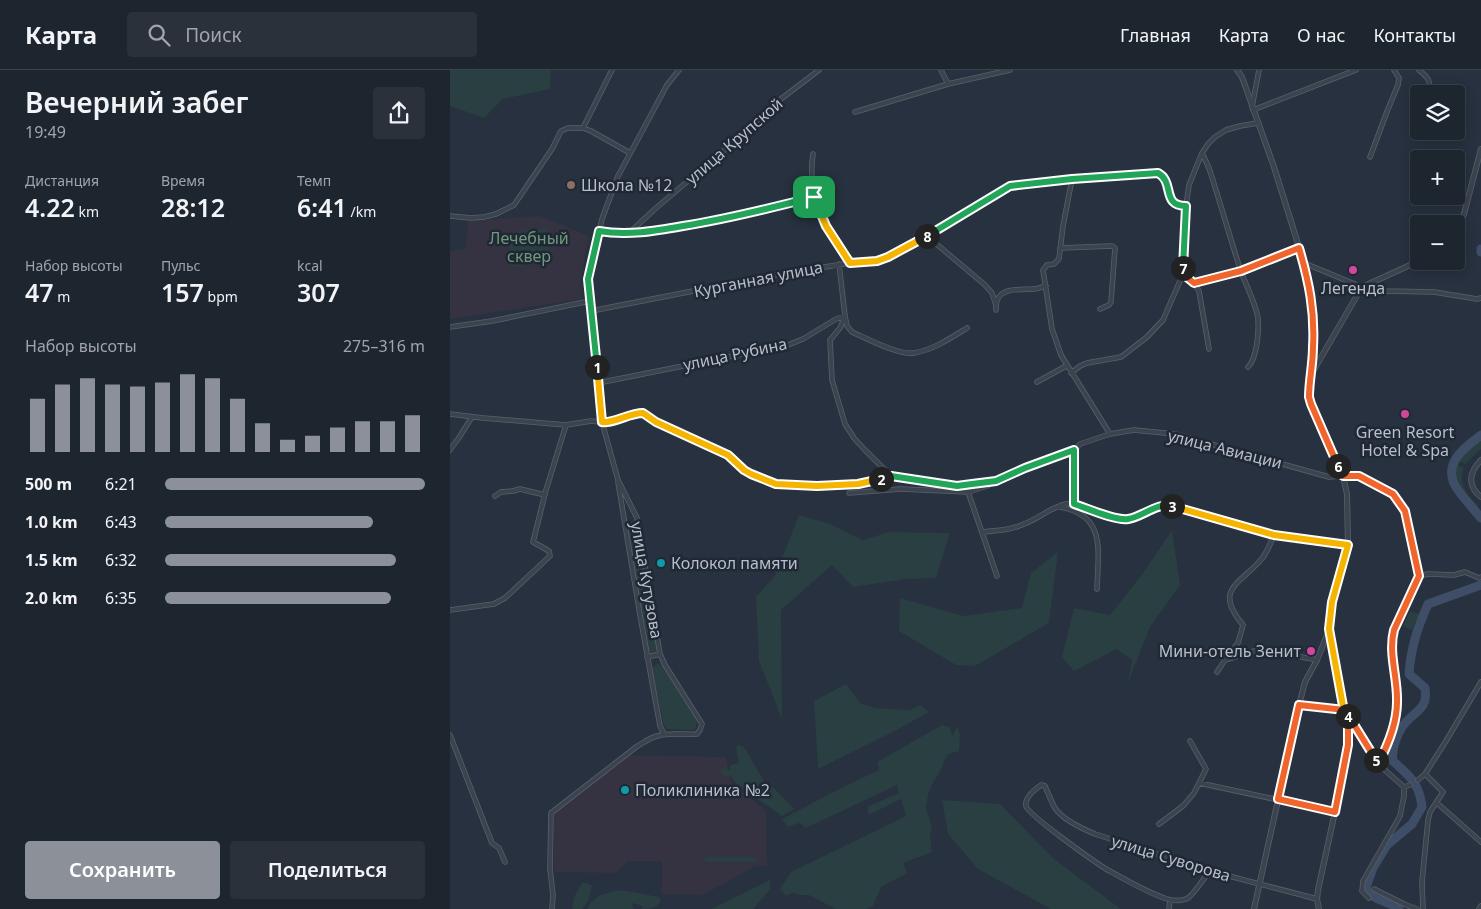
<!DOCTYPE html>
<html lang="ru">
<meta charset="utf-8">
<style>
body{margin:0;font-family:"Noto Sans",sans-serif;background:#2a313b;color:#f1f3f6;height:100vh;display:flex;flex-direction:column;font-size:19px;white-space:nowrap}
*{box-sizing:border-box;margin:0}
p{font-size:16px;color:#a0a5aa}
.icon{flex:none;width:28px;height:28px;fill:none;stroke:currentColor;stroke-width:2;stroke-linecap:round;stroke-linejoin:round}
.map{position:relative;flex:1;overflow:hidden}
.side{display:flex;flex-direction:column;background:#1d252f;width:450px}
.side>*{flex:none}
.buttons{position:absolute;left:960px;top:15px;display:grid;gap:10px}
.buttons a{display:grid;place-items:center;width:55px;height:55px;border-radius:5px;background:#1d252f;box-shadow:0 2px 12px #0003,0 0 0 1px #3b424b;font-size:25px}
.pin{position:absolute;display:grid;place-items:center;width:42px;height:42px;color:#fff;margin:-21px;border-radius:10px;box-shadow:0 2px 8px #0006}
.km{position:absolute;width:25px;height:25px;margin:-12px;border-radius:50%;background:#222;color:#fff;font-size:14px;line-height:25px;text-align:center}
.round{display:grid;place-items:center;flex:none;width:52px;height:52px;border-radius:5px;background:#2a313b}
.head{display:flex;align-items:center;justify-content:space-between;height:85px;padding:0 25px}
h1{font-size:28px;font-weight:600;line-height:38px}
.figures{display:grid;grid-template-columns:repeat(3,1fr);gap:8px;height:85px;padding:5px 25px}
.figures div{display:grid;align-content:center}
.figures b{font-size:25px;font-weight:600}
.figures small{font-size:14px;font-weight:400}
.figures p{font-size:14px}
.chart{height:140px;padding:10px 25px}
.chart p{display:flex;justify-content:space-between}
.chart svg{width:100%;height:90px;margin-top:5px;stroke:#8c9099;stroke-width:6}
.primary-button{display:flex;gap:10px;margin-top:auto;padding:10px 25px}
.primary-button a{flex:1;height:58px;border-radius:5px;background:#8c9099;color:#fff;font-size:20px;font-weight:600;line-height:58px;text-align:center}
.primary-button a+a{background:#2a313b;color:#f1f3f6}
ul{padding:0 25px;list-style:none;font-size:16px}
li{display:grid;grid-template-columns:80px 60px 1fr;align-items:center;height:38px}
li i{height:12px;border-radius:6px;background:#8c9099}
header{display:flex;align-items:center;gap:30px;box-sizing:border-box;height:70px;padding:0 25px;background:#1d252f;border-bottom:1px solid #3b424b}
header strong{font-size:24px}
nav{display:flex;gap:28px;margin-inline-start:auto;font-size:18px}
.search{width:350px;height:45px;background:#2a313b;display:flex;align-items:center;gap:12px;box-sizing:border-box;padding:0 18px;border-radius:5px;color:#a0a5aa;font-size:19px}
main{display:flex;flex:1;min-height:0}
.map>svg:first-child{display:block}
</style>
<header>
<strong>Карта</strong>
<div class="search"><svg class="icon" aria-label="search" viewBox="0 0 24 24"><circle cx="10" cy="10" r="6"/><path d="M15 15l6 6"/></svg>Поиск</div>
<nav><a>Главная</a><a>Карта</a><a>О нас</a><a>Контакты</a></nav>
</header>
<main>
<section class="side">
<div class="head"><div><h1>Вечерний забег</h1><p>19:49</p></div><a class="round"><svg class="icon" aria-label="share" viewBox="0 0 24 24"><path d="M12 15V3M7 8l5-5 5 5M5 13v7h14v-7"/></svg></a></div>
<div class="figures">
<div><p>Дистанция</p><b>4.22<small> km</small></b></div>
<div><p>Время</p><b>28:12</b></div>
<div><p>Темп</p><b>6:41<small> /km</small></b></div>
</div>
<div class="figures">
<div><p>Набор высоты</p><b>47<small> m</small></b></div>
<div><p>Пульс</p><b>157<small> bpm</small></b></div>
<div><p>kcal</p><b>307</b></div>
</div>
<div class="chart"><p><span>Набор высоты</span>275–316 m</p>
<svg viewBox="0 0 160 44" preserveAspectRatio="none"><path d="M5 44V18M15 44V11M25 44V8M35 44V11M45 44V12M55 44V10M65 44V6M75 44V8M85 44V18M95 44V30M105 44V38M115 44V36M125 44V32M135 44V29M145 44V29M155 44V26"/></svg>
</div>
<ul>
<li><b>500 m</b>6:21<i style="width:100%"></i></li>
<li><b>1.0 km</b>6:43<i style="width:80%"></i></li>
<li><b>1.5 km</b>6:32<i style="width:89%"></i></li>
<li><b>2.0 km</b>6:35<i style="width:87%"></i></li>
</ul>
<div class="primary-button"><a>Сохранить</a><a>Поделиться</a></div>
</section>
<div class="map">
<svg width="1031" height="839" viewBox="0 0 1031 839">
<rect width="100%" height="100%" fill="#27313f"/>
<path fill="#353341" d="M 90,146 L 139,166 L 130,213 L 132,229 L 0,249 L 0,181 L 16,179 L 18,151 Z
M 178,685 L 276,687 L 281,712 L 316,741 L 317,796 L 306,796 L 253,825 L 212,824 L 212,791 L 178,791 L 166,803 L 104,802 L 104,743 Z"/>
<path fill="#2a3f41" d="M 0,0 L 101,0 L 100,19 L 53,29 L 34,48 L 0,36 Z
M 97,158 L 101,192 L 62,197 L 58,163 Z
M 1031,367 L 1031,379 L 1015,394 L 1007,390 L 1016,379 Z
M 1006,394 L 1014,398 C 1008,414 1017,425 1029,436 L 1026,438 C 1015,424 999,412 1006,394 Z
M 349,445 L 380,454 L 413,470 L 439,462 L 500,463 L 486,508 L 456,509 L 403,517 L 382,495 L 331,540 L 332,649 L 309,591 L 306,527 L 325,506 Z
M 185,451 L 208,580 L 202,583 L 199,581 L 176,453 Z
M 722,460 L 730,515 L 700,557 L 678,612 L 682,590 L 667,579 L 624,601 L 612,587 L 624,538 L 660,545 L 691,506 Z
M 608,482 L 599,553 L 525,596 L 506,595 L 449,561 L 450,528 L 513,546 L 572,538 L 581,503 Z
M 960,541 L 969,544 L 962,560 L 953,556 Z
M 208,594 L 213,596 L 247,652 L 246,658 L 244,660 L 217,659 L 214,656 L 202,599 L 205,595 Z
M 396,614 L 410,633 L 425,638 L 460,640 L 470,635 L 479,642 L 443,662 L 368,699 L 364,631 Z
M 492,655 L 500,657 L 502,666 L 507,657 L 510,664 L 509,681 L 499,684 L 494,691 L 490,702 L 481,716 L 478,725 L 476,737 L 482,759 L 480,766 L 482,782 L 453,793 L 457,803 L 431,817 L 423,836 L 417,839 L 386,839 L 359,825 L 351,825 L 343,823 L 336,826 L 330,819 L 341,802 L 456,746 L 451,729 L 419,745 L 417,737 L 449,723 L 447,715 L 356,758 L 349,753 L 338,757 L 332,749 L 393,717 L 429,700 L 427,692 Z
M 288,675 L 292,676 L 296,680 L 315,713 L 324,718 L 344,739 L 332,746 L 287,714 L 280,706 L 275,706 L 270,702 L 272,698 L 280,700 L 280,696 L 283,694 L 289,693 L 286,677 Z
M 492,730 L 550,734 L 604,789 L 671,839 L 601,839 L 528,799 L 498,764 Z
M 254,787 L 305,787 L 307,791 L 305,792 L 257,792 L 254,789 Z
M 320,810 L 320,820 L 303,839 L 261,839 Z
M 132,813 L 137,813 L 142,816 L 138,831 L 132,839 L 122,839 L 124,827 Z
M 171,820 L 209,827 L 211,830 C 206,839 201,839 191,839 L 193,836 L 182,833 L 183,839 L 138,839 C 142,825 159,822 171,820 Z"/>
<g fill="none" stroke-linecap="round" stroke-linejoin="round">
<path stroke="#3e4e67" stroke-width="9" d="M 1031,179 L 1031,182
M 1031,365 C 1017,376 996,390 1003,411 C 1005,420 1025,440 1031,448
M 949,839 L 945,836 L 926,828 L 915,820 L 923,798 L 937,775 L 962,754 L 972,737 C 969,712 960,707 943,691 C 941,679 948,660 957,651 C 969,639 978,637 975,618 L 959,604 C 961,577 967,559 978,534 L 1031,515"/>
<g stroke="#59616d" stroke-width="4.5">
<path id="pedestrian" d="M 824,465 L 897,475"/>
</g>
<g stroke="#59616d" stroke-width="5.5">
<path id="minor" d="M 491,0 L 498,14
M 969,0 C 979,8 981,11 979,24
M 802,37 L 809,0
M 803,40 L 906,0
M 405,42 L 498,14 L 560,0
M 133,58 L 162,0
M 752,83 L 759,98 C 770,132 780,167 791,202 C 796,214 807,237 808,249 C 809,261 807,289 798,297
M 363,84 C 356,128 377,158 400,193
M 920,87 L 938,39 L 948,15 L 949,8 L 944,0
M 622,109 L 613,156 L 609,189 L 604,194 L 597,195 L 593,200 L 602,259 L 611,285 L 660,364
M 0,146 L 21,148 L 34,147 L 46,144 L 64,135 L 102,79 L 111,61 L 118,58 L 133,58 L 141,61 L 180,83
M 149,161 C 177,166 205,161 233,156 C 277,149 321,138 364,127
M 179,163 L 206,138 L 290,67 L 327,32 L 369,0
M 477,166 L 535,215 L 542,223 L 546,235
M 610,178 L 662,176 L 665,178 L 661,232 L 659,235 L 650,239
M 854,193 L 912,217 L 936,221 L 984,222 L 1027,229 L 1031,228
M 389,194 L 395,246 L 390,258 L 380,270 L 382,310 L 395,354 L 404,368 L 414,379 L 441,406
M 733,204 L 744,213 L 749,221 L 759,279
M 744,213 L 791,201 L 849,178
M 546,240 C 544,216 569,220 584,219 C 588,219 592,217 596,216
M 141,241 L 330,204 L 400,193 L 427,191 L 438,187 L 477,166 L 554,119 L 560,115 L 569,114 L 708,103 C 725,112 711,136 736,136
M 0,257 L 42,251 L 140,231
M 621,303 L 630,296 L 637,293 L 671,287 L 697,267 L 713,250 L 733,204 L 736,136 L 739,115 L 752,83 L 758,74 L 765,67 L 776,60 L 790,56 L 808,53
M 587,312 L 616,296
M 148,313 L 338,275 L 353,269 L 386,249 L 395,246 L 397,256 L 402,262 C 416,268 450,286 464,283 C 483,280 501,268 517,258
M 0,344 L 33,348 L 116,355 L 141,351 L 159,353 L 175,346 L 193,343 L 206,352 L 277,385 L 294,400 L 301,404 L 326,414 L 367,416 L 408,413 L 441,406 L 507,416 L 522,414 L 546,411 L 575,398 L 624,381 L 630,374 L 660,364 L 684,360 L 725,364 L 879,407 L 902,405 L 909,406 L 943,424 L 955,441 L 969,506 L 944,559 C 938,584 948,608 947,632 C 947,654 938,675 928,694 L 954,717 L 960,715
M 0,380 L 8,369 L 22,347
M 624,381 L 624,434
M 168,412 L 190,545 L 210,656 L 214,664
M 518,422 L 547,506
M 399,423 L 451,419 L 518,422 L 537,416 L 544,412
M 45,426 L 51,422 L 63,421 L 70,419 L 95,425
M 610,437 C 657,445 648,482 647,519
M 532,462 C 546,461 561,460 574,454 C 588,449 601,437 616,434 C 633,431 653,448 671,449 C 688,451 702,438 718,435 L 824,465 C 820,475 816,485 809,492 C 788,515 764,520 793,555 L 788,573 L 775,590
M 969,506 L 978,504 L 1004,505 L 1015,502 L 1029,508 L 1031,507
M 0,540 L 44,534 L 55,528 L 100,486 L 99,481 L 83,472 L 96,420 L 116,355
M 197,587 L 210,584
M 767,602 L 775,590 L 811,579 L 867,590
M 849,635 L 895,640
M 0,665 L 42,773 L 49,778 L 55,792
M 968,710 L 975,704 L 996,671 L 1031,612
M 749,713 L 885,742
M 987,733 L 1031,772
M 709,754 L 733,736 L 744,723 L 756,699 L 740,671
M 760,801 C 754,807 743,827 736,829 C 731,831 722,831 717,829 C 698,823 674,809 656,799 C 645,792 578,745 576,736 C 574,728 585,719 591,715 L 595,716 C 598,723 601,731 605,738 C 612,749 633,759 645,764 L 760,801 L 867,829
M 924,819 L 956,835 L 967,839
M 919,828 L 912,821 L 913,811 L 950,746 L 954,726 L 954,717
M 102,839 L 103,825 L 100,799 L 101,743 L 186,677 C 193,673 199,668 207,666 C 220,662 234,665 247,664 L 250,660 L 252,654 L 215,595 L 210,584 L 187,448 L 168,410 L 152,352 L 138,209 L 152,149 L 168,106 L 217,15 L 229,0
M 719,839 L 720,830
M 973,839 L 972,812 L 978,750 L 980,742 L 993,722 L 975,704
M 1029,839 L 1031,836"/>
</g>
<g stroke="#59616d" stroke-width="6">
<path id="tertiary" d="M 787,0 L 792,7 L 824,97 L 854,193 L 861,222 L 864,266 L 859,327 L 861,334 L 893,406 L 897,424 L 898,475 L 882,532 L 879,559 L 893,636 L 928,694
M 1006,161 L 1014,144 L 1031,79
M 862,303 L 912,217 L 969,191
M 1031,390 C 1019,402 1017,416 1031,427
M 804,839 L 849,635 L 855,612 L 867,590 L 879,560
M 869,839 L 867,829 L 868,820 L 896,691 L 899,665 L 897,646"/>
</g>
<use href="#pedestrian" stroke="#3b434f" stroke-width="2.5"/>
<use href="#minor" stroke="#3b434f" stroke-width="4"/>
<use href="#tertiary" stroke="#3b434f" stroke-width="4.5"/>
</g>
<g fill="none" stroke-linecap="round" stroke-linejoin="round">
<g stroke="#fff" stroke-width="10">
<path id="split-1" d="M 147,297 L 138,209 L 149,161 C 177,166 205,161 233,156 C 277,149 321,138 364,127"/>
</g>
<g stroke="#fff" stroke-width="10">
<path id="split-2" d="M 147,297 L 152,352 C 163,354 179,343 193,343 L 206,352 L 278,385 L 294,400 L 301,404 L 326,414 L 367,416 L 408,414 L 431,409"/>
</g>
<g stroke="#fff" stroke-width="10">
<path id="split-3" d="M 431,409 L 441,406 L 507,416 L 522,414 L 546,411 L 575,398 L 624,380 L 624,434 C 637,438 665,451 678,449 C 692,447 708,432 722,436"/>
</g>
<g stroke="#fff" stroke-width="10">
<path id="split-4" d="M 722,436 L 824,465 L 898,475 L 882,532 L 879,559 L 893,636 L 898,646"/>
</g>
<g stroke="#fff" stroke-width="10">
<path id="split-5" d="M 898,646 L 898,675 L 885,742 L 828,729 L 849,635 L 895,640 L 926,690"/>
</g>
<g stroke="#fff" stroke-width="10">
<path id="split-6" d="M 888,396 L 893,406 L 909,406 L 943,424 L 955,441 L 969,506 L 944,560 C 938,584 948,608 947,632 C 947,654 938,675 928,694 L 926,690"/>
</g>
<g stroke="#fff" stroke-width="10">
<path id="split-7" d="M 733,198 L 733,204 L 744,213 L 791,201 L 849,178 C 859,212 865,241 863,277 C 863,294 859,311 859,327 L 861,334 L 888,396"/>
</g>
<g stroke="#fff" stroke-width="10">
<path id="split-8" d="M 477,166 L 560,116 L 622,109 L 708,103 C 725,112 711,136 736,136 L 733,198"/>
</g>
<g stroke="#fff" stroke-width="10">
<path id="split-9" d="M 364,127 L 376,156 L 400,193 L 427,191 L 438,187 L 477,166"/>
</g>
<use href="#split-1" stroke="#22a559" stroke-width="6"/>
<use href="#split-2" stroke="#f5b400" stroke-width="6"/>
<use href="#split-3" stroke="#22a559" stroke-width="6"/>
<use href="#split-4" stroke="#f5b400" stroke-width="6"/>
<use href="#split-5" stroke="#f0652b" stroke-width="6"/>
<use href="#split-6" stroke="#f0652b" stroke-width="6"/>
<use href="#split-7" stroke="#f0652b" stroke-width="6"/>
<use href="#split-8" stroke="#22a559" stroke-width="6"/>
<use href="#split-9" stroke="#f5b400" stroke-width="6"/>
</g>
<circle fill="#8d6e63" stroke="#202835" stroke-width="2" cx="121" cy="115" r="5"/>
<g fill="#d1479c" stroke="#202835" stroke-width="2">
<circle cx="903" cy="200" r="5"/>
<circle cx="955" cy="344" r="5"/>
<circle cx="861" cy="581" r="5"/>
</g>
<g fill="#0f9aa8" stroke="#202835" stroke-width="2">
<circle cx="211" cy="493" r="5"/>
<circle cx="175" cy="720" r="5"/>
</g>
<g text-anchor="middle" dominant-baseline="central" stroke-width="5" stroke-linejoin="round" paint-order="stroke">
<g font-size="16" fill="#b8beca" stroke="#202835">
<text transform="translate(284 71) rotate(-41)">улица Крупской</text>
<text transform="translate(308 209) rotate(-11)">Курганная улица</text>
<text transform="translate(285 284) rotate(-12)">улица Рубина</text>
<text transform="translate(775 379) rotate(14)">улица Авиации</text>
<text transform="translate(197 510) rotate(80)">улица Кутузова</text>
<text transform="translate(721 788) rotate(17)">улица Суворова</text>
</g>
<g font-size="16" fill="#b8beca" stroke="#202835" text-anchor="start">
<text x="131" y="115">Школа №12</text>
<text x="903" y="218" text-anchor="middle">Легенда</text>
<text x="955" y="362" text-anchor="middle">Green Resort<tspan x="955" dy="18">Hotel &amp; Spa</tspan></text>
<text x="221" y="493">Колокол памяти</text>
<text x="851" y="581" text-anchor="end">Мини-отель Зенит</text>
<text x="185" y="720">Поликлиника №2</text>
</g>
<g font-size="16" fill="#70997b" stroke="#202835">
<text x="79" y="168">Лечебный<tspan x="79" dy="18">сквер</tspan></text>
</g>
</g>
</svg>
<div class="buttons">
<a><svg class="icon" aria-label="layers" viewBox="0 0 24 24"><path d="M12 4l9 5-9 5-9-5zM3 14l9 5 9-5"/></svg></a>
<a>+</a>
<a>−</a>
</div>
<div class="pin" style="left:364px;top:127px;background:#1e9e55"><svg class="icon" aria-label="arrive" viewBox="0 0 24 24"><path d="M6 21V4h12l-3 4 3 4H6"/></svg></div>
<b class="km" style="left:147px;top:297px">1</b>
<b class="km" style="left:431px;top:409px">2</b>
<b class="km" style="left:722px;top:436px">3</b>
<b class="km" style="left:898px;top:646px">4</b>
<b class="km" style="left:926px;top:690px">5</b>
<b class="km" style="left:888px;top:396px">6</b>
<b class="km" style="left:733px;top:198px">7</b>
<b class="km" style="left:477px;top:166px">8</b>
</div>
</main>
